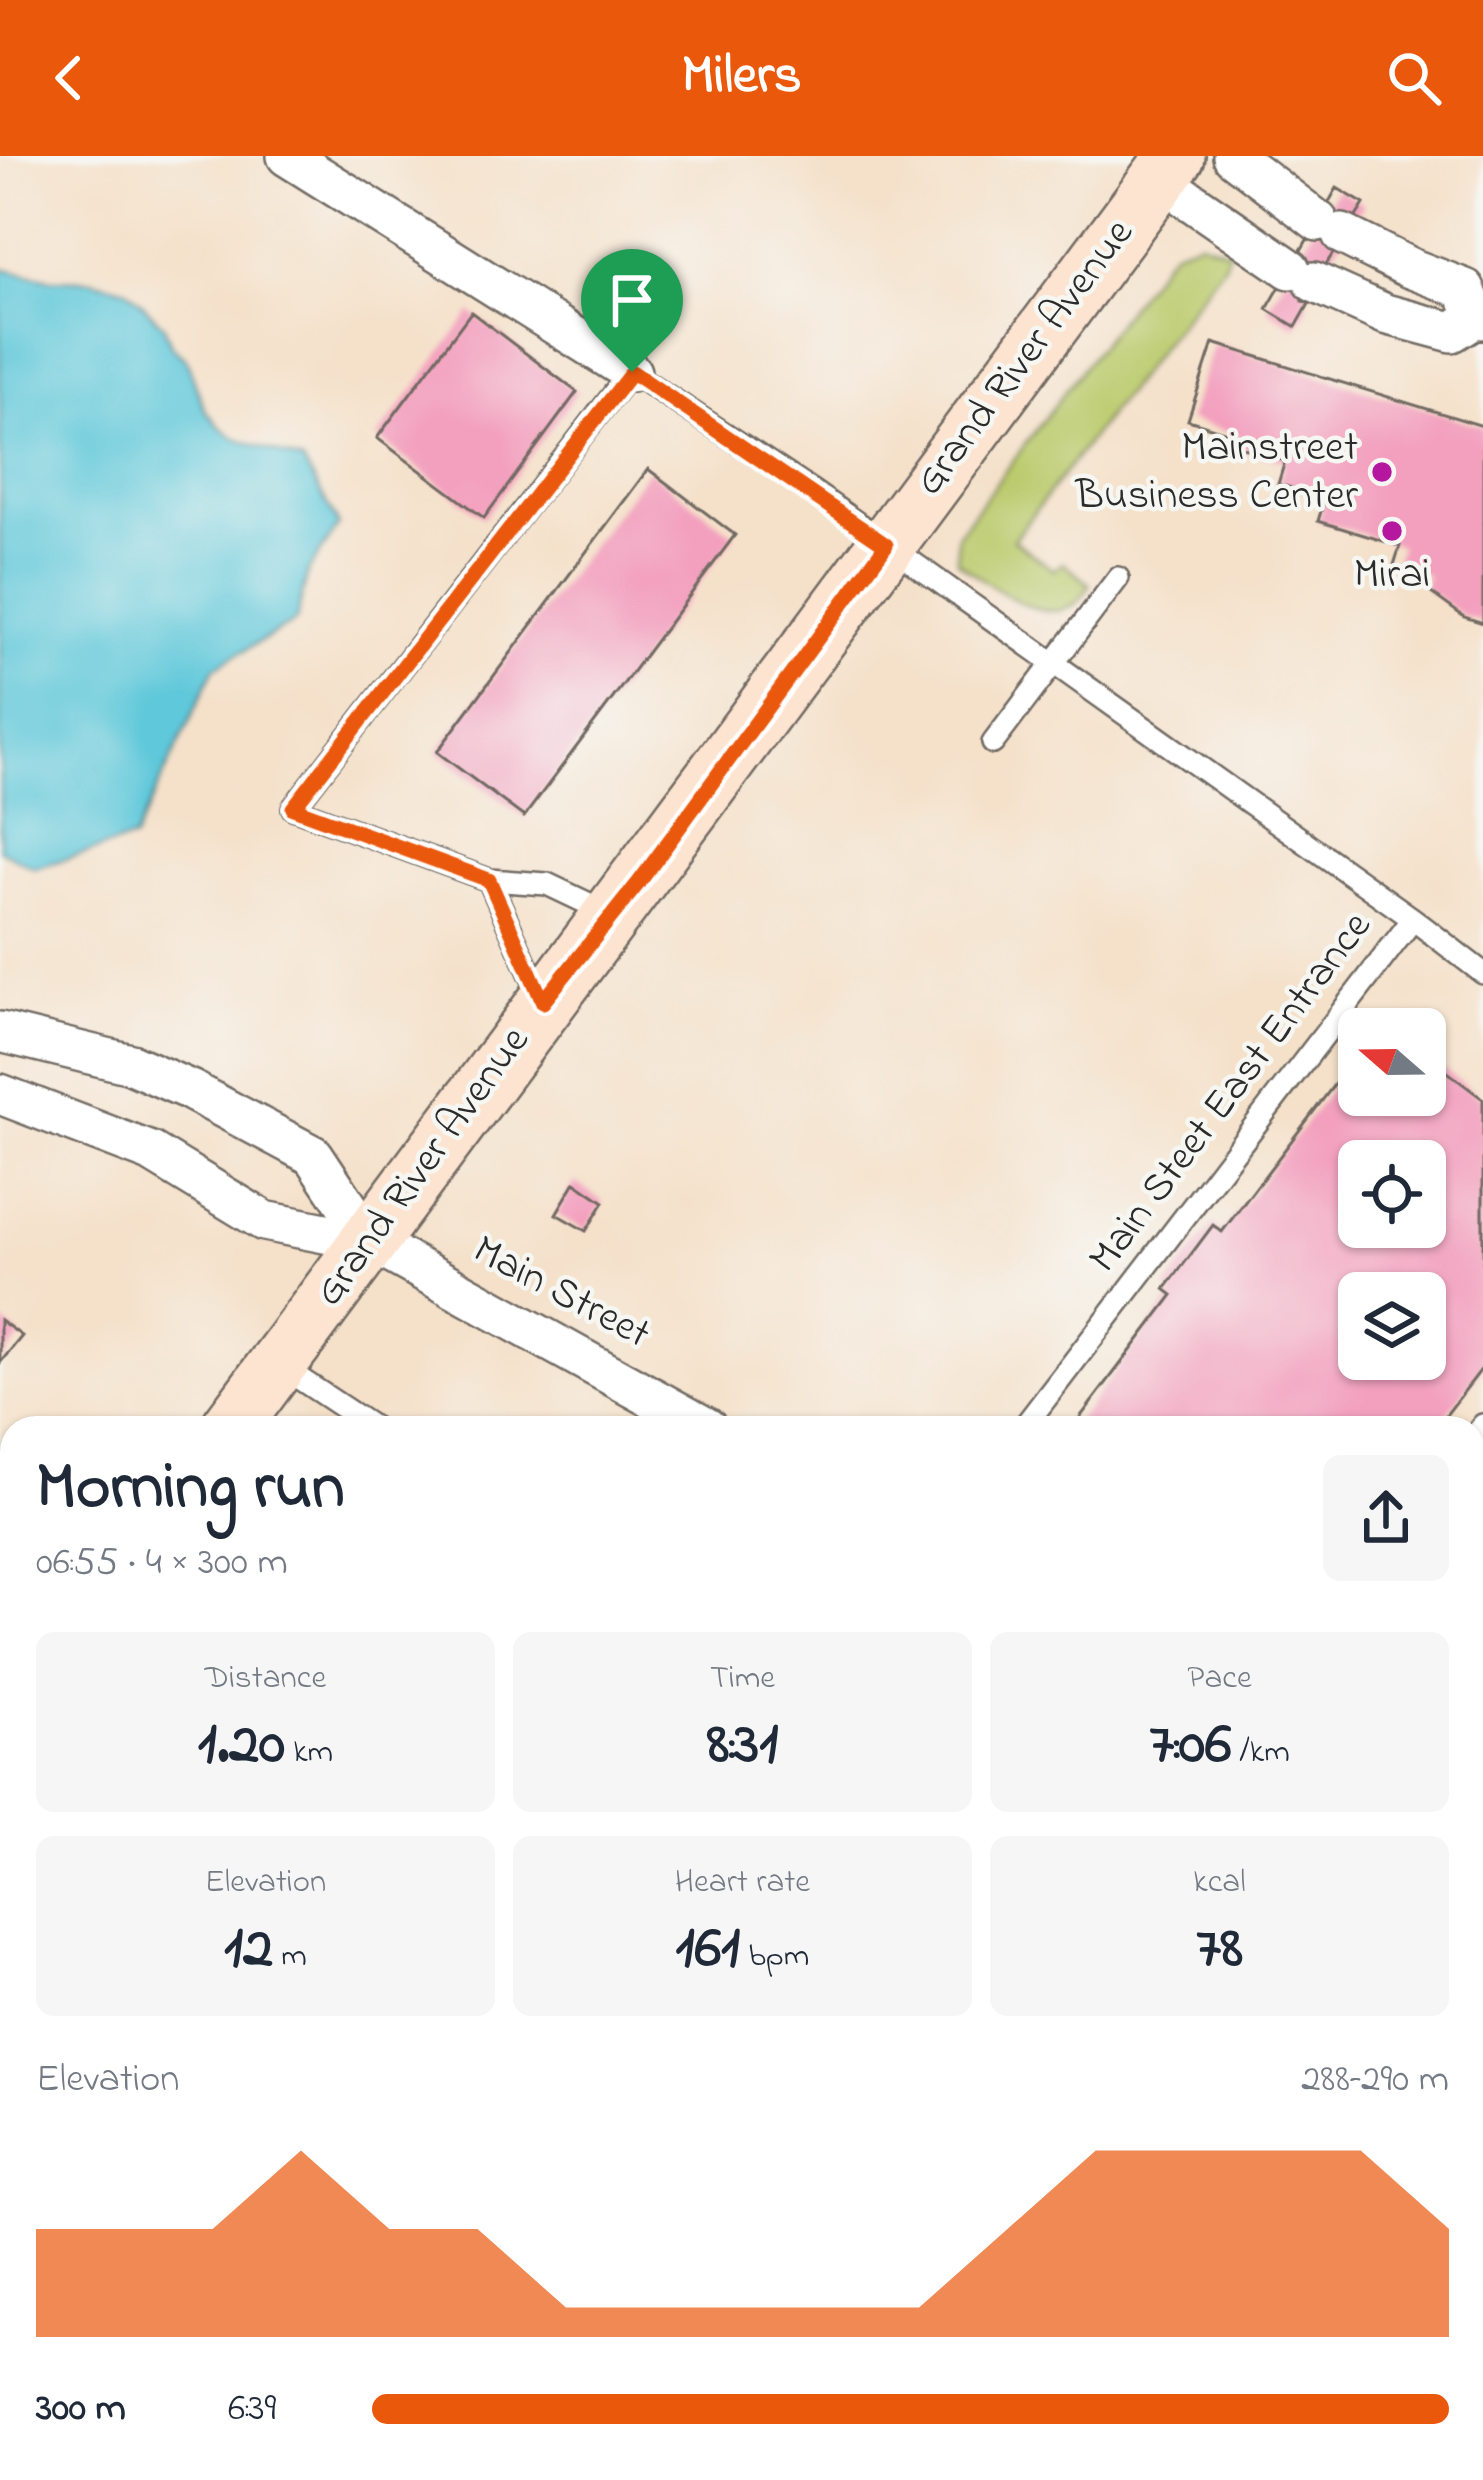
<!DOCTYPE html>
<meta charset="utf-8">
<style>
body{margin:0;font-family:"Indie Flower",sans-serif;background:#f6f6f7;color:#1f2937;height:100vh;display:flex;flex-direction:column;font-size:45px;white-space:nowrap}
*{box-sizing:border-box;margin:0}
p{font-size:39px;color:#747a83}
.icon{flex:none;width:66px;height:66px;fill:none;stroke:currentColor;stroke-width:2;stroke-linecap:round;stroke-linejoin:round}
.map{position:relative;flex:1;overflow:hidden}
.side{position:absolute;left:0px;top:1260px;width:1485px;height:1065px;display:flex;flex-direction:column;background:#fff;border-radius:36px 36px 0 0;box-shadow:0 3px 9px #0004}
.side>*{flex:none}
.needle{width:78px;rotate:290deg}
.buttons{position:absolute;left:1338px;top:852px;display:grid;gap:24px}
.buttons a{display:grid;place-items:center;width:108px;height:108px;border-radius:18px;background:#fff;box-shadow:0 3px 9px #0004;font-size:60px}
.pin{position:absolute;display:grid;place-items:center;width:102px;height:102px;color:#fff;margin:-123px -51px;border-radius:50% 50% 50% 0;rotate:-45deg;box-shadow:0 0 12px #0007}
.pin .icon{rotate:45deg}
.round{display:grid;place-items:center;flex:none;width:126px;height:126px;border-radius:18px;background:#f6f6f7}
.overview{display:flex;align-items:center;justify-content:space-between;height:204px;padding:0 36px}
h1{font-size:66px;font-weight:700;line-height:90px}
.metrics{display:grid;grid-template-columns:repeat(3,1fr);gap:18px;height:204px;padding:12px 36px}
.metrics div{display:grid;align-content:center;border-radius:18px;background:#f6f6f7;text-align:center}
.metrics b{font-size:60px;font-weight:700}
.metrics small{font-size:33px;font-weight:400}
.metrics p{font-size:33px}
.chart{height:336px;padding:24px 36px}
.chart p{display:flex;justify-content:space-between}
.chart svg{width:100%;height:216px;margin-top:12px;fill:#ea580c;opacity:.7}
ul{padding:0 36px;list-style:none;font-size:39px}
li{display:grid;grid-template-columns:192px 144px 1fr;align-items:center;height:90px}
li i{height:30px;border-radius:15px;background:#ea580c}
header{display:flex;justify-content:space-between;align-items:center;height:156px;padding:0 36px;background:#ea580c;color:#fff;font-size:54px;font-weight:700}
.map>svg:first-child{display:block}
</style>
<header><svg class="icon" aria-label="back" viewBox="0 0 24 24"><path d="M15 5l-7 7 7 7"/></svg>Milers<svg class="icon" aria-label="search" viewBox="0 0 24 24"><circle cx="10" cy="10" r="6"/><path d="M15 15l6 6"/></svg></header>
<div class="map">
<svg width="1483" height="2324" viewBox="0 0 1483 2324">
<rect width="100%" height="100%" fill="#f6f6f2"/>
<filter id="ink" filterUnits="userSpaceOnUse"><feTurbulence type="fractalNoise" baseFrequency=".00833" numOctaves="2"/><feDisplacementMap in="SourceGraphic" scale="24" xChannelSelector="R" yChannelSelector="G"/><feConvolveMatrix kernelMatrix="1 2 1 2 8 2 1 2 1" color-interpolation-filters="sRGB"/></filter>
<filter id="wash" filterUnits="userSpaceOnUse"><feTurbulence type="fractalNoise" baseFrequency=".004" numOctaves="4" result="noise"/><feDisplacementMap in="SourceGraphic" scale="48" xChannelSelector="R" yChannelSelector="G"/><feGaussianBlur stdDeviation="2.7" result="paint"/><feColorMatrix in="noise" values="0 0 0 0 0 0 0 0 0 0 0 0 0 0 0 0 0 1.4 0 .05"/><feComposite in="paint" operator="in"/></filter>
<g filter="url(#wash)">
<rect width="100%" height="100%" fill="#f5e1ca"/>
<path fill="#bbcb6d" stroke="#737b4c" stroke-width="3" d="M 1199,85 L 1229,95 L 1224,108 L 1013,384 L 1054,414 L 1063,407 L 1090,428 C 1063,490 989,428 957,405 L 957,379 L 1164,104 L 1174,94 Z"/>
<path fill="#5fc8da" stroke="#457a82" stroke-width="3" d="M 0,112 L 50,123 L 92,124 L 128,133 L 163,169 L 172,191 L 186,203 L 205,254 L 218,269 L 233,281 L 303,306 L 339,369 L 308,415 L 296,465 L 215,511 L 134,683 L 35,712 L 0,694 Z
M 1483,1920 L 1483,1984 L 1473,1975 L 1473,1924 Z
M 1473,2058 L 1483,2065 L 1483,2324 L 1259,2324 L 1262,2313 L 1473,2313 Z"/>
<g id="blocks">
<path fill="#f3a0be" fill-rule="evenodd" d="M 1337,32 L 1364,48 L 1303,145 L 1309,148 L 1296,171 L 1267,153 Z
M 471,156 L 577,236 L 484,362 L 377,282 Z
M 1213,187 L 1483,270 L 1483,467 L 1464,461 L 1423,431 L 1427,419 L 1394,409 L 1400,390 L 1318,365 L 1325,342 L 1278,328 L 1285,305 L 1237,290 L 1240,280 L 1188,264 Z
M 648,313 L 735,379 L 524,661 L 437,596 Z
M 1359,896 L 1359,939 L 1425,939 L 1425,899 L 1483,943 L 1483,1211 L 1436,1272 L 1072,1272 L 1173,1139 L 1165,1133 L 1213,1069 L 1222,1076 ZM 1359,1005 L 1425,1005 L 1425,1071 L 1359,1071 ZM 1359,1137 L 1425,1137 L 1425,1203 L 1359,1203 Z
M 575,1026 L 604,1046 L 586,1075 L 556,1058 Z
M 0,1164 L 22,1180 L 0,1207 Z
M 1473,1577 L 1483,1585 L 1483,1670 L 1478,1677 L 1473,1673 Z
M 12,1877 L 12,1971 L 0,1962 L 0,1893 Z
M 0,2227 L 12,2231 L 12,2313 L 43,2313 L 39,2324 L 0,2324 Z
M 600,2313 L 940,2313 L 932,2324 L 615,2324 Z"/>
</g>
</g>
<g filter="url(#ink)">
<use href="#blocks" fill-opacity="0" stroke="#726b63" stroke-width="3"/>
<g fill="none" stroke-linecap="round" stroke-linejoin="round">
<g stroke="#726b63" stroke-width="26">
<path id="lane" d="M 993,587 L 1118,422
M 489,724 L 542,844
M 610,758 L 547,728 L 489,724 L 293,652 L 631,216 L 812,335 L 1413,763 L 1023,1272
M 1413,763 L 1483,817
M 279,1209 L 374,1272
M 1473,1282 L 1483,1269
M 0,1471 L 12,1482
M 0,1662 L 12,1671
M 0,1804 L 12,1788
M 0,2015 L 12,2023
M 135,2324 L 139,2313"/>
</g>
<g stroke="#726b63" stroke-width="44">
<path id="street" d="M 287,0 L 631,216
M 1233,0 L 1318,65
M 1159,23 L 1290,113
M 1342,78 L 1410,112 L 1465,133 L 1476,161
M 1314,126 L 1385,158 L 1452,176 L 1476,161 L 1483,163
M 0,876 L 131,908 L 190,934 L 314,1000 L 371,1086
M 0,938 L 151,996 L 264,1065 L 371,1086 L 707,1272
M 1473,1818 L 1483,1826
M 0,2169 L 12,2173
M 388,2313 L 411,2324
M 279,2324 L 287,2313
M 1010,2324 L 1018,2313"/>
</g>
<g stroke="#726b63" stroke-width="62">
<path id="secondary" d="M 230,1272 L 1176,0
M 0,1577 L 12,1561"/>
</g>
<use href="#lane" stroke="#fff" stroke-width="21"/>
<use href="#street" stroke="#fff" stroke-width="39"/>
<use href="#secondary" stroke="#fde4d0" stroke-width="57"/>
</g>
</g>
<g fill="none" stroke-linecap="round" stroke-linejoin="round" filter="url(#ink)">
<g stroke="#fff" stroke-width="24">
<path id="route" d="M 632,216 L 886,389 L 640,725 L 543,846 L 489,724 L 293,652 Z"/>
</g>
<use href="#route" stroke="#ea580c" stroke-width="15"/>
</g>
<g fill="#b5179e" stroke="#f6f6f2" stroke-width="4.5">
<circle cx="1382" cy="316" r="12"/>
<circle cx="1392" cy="375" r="12"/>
</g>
<g text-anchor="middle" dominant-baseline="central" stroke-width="9" stroke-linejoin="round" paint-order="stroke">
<g font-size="42" fill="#2b2b2b" stroke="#f6f6f2">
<text transform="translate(1025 202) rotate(-53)">Grand River Avenue</text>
<text transform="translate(1231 937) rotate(-53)">Main Steet East Entrance</text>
<text transform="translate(423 1011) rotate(-54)">Grand River Avenue</text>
<text transform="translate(561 1137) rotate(28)">Main Street</text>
</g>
<g font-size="42" fill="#2b2b2b" stroke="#f6f6f2" text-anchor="end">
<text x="1358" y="292">Mainstreet<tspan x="1358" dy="48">Business Center</tspan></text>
<text x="1392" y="419" text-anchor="middle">Mirai</text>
</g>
</g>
</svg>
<div class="buttons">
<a><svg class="needle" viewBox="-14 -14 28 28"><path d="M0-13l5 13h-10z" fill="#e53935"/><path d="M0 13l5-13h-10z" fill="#747a83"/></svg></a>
<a><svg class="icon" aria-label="locate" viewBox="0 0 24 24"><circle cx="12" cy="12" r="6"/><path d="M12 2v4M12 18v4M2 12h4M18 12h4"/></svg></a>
<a><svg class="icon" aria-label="layers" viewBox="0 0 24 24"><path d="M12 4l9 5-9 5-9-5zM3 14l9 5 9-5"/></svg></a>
</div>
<div class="pin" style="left:632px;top:216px;background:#1e9e55"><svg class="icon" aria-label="arrive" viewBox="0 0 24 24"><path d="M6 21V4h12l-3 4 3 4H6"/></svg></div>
<section class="side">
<div class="overview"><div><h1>Morning run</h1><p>06:55 · 4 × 300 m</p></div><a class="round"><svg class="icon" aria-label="share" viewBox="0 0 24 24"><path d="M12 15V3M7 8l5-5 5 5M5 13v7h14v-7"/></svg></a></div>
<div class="metrics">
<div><p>Distance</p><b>1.20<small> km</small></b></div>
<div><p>Time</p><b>8:31</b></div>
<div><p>Pace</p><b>7:06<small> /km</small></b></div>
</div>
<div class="metrics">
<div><p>Elevation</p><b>12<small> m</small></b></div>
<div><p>Heart rate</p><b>161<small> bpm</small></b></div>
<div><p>kcal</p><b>78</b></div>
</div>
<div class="chart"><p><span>Elevation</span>288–290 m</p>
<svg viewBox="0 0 160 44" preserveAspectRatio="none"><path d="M0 44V22L10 22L20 22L30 6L40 22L50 22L60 38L70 38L80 38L90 38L100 38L110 22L120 6L130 6L140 6L150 6L160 22V44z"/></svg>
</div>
<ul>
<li><b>300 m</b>6:39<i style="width:100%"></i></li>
</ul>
</section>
</div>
